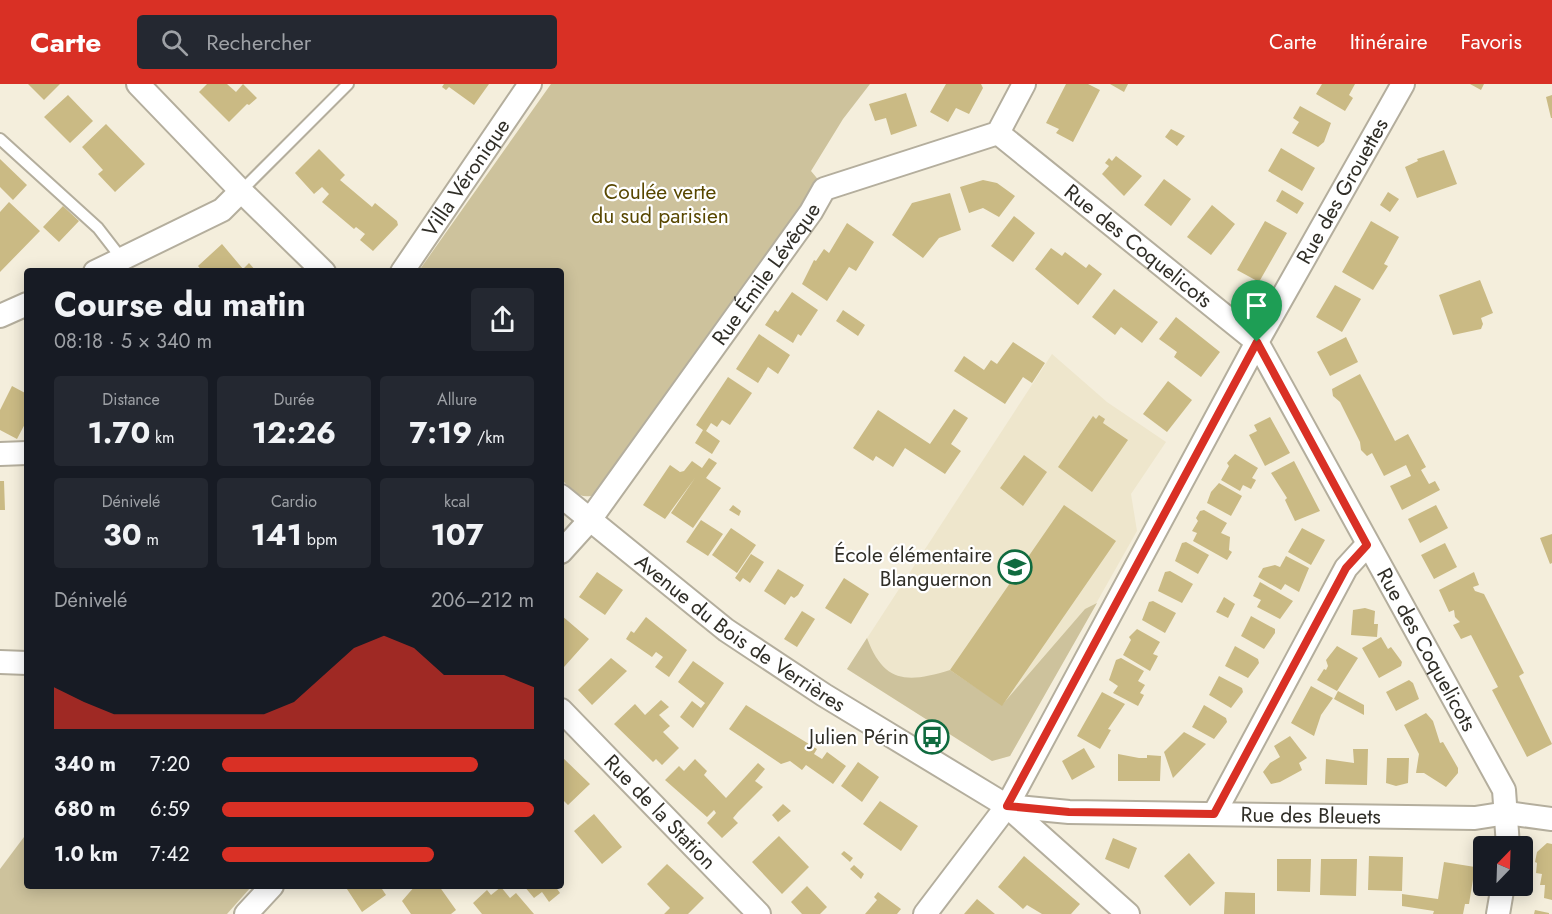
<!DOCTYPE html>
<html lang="fr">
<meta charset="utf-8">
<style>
body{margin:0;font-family:Jost,sans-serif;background:#242831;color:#f1f3f6;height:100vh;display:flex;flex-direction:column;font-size:22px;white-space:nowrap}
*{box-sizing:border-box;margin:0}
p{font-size:20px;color:#9ea1a6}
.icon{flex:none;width:33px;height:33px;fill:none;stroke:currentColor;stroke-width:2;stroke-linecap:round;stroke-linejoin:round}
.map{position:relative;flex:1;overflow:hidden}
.panel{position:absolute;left:24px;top:184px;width:540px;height:621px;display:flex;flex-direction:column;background:#171b24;border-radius:6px;box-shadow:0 3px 15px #0003}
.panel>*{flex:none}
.needle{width:39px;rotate:23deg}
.buttons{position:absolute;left:1473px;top:752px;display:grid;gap:12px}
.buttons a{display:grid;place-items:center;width:60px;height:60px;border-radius:6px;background:#171b24;box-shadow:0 3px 15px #0003;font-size:30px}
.pin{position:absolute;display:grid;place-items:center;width:51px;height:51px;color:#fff;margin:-62px -26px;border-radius:50% 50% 50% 0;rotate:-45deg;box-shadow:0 0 6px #0007}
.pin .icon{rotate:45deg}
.round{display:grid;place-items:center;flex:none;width:63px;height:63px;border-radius:6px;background:#242831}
.head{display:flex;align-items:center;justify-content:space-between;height:102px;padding:0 30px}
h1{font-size:33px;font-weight:700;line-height:45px}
.stats{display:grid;grid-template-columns:repeat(3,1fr);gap:9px;height:102px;padding:6px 30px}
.stats div{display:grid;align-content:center;border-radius:6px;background:#242831;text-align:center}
.stats b{font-size:30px;font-weight:700}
.stats small{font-size:16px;font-weight:400}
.stats p{font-size:16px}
.chart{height:168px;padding:12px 30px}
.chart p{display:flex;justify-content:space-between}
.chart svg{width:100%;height:108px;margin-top:6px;fill:#d93025;opacity:.7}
ul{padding:0 30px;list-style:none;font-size:20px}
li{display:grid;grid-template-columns:96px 72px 1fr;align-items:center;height:45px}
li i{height:15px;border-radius:8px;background:#d93025}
header{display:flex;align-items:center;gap:36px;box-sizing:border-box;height:84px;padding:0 30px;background:#d93025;color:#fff}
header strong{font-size:28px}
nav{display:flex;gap:33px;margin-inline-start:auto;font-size:21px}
.search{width:420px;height:54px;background:#242831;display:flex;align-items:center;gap:15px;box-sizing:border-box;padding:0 21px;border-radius:6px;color:#9ea1a6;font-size:22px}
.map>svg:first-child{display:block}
</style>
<header>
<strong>Carte</strong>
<div class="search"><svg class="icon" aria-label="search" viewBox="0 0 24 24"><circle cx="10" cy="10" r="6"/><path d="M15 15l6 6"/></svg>Rechercher</div>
<nav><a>Carte</a><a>Itinéraire</a><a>Favoris</a></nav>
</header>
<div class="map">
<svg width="1552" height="830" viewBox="0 0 1552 830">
<rect width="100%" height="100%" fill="#f4eedc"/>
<path fill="#eee6cc" d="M 1052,270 L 1107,318 L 1166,358 L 1131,410 L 1137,447 L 1010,672 L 992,677 L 847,585 Z"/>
<path fill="#cdc29c" d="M 551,0 L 870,0 L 843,35 L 811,87 L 821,99 L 595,411 C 579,416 572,406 561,395 L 561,188 L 418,188 Z
M 1097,519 L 1010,672 L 992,677 L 847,585 L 867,554 C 884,600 908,599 950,586 L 1002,621 L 1085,525 Z
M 27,749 L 27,802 L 251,803 L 227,830 L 0,830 L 0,785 Z"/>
<path fill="#caba84" d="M 28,0 L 60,0 L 44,16 Z
M 207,0 L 227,0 L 236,8 L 243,0 L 257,14 L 249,21 L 247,20 L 229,38 L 199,8 Z
M 444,0 L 489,0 L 474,21 L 449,3 L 446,6 L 442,3 Z
M 946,0 L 981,0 L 983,4 L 969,30 L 956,24 L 948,38 L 930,28 Z
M 1066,0 L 1088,0 L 1100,6 L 1073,58 L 1056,49 L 1059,45 L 1046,39 Z
M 1110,0 L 1128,0 L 1124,8 Z
M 1322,0 L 1355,0 L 1349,11 L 1353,14 L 1345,27 L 1316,10 Z
M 1470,0 L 1484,0 L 1481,6 Z
M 906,9 L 917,42 L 891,51 L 886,34 L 875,37 L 869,20 Z
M 68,11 L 93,37 L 70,59 L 44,33 Z
M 1552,11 L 1552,34 L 1551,34 L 1546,13 Z
M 1300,22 L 1331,39 L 1324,58 L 1318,63 L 1292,49 L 1299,38 L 1293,34 Z
M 106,40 L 145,80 L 115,108 L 98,90 L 103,86 L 82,63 Z
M 1171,45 L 1185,52 L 1177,62 L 1165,53 Z
M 1281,64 L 1315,84 L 1302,107 L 1268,87 Z
M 319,65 L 345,91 L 340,96 L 372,123 L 375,119 L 397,137 L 398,141 L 373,167 L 360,156 L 365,150 L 356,143 L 354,145 L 322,118 L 329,110 L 322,103 L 314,110 L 295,89 Z
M 1444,66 L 1457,100 L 1417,114 L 1405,83 L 1418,77 L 1417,75 Z
M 1116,72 L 1142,92 L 1124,112 L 1102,90 L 1109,82 L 1105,79 L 1109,74 L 1112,77 Z
M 0,75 L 27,101 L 13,116 L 0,103 Z
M 1164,95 L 1191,115 L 1171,142 L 1144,121 Z
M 983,96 L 997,99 L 1015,112 L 999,133 L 983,124 L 969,129 L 960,103 Z
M 1282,106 L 1304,119 L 1297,130 L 1276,117 Z
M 1388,108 L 1399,115 L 1390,128 L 1380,121 Z
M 950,109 L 961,146 L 939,154 L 923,174 L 892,151 L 912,119 Z
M 9,118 L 40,147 L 0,188 L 0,128 Z
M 1212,121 L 1235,140 L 1211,171 L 1187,153 Z
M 63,122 L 79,137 L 59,158 L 43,143 Z
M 1014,132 L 1035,149 L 1013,178 L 991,162 Z
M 1265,137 L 1287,149 L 1259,198 L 1237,186 Z
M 1371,137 L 1399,153 L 1384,180 L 1388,182 L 1373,206 L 1342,188 Z
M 847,139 L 874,158 L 856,187 L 849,183 L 827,217 L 802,200 L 814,176 L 816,177 L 824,165 L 829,169 Z
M 222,160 L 243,185 L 249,179 L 257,188 L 203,188 L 198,182 Z
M 1051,164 L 1062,172 L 1065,168 L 1086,184 L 1089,180 L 1102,190 L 1078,221 L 1035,185 Z
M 1480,196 L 1493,229 L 1481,234 L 1483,240 L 1481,245 L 1453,251 L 1439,211 Z
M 1335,201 L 1361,215 L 1342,248 L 1316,233 Z
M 1114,205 L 1158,238 L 1142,259 L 1121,243 L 1115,251 L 1092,233 Z
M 792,208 L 818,226 L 801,252 L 798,250 L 793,259 L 765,241 L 775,226 L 778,228 Z
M 843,226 L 865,241 L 858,252 L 836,237 Z
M 1176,233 L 1220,268 L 1201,293 L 1174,273 L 1177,268 L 1159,255 Z
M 759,250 L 790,271 L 778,290 L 768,283 L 758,299 L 736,285 Z
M 1346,253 L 1358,278 L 1330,292 L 1317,268 Z
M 1013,258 L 1045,279 L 1032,299 L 1023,293 L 1005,320 L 954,287 L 964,272 L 984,286 L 991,276 L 997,280 Z
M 1360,290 L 1395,357 L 1408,350 L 1426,383 L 1421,386 L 1429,400 L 1435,397 L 1440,406 L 1402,426 L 1390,402 L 1411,392 L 1406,381 L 1384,392 L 1372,369 L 1367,372 L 1361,366 L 1360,358 L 1340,318 L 1333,312 L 1332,305 Z
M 728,293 L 752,309 L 730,341 L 722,336 L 717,343 L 711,339 L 706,347 L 720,357 L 712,370 L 695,359 L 703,346 L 696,341 Z
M 1168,297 L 1192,316 L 1167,348 L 1143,330 Z
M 12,302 L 27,310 L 27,336 L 17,355 L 0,346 L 0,326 Z
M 954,325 L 968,334 L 951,360 L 961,367 L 945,390 L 905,364 L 893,383 L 876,372 L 873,377 L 853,364 L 878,326 L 930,360 Z
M 1099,331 L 1105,335 L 1103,339 L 1128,356 L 1092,408 L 1058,383 L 1093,332 L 1096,335 Z
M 1270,333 L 1290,369 L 1265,382 L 1249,351 L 1257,347 L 1254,341 Z
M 1235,370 L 1258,384 L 1252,394 L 1256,396 L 1251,405 L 1243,401 L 1240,407 L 1221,396 L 1229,382 L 1227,379 Z
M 1024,371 L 1047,388 L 1023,422 L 1000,404 Z
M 709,374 L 717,379 L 706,394 L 721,404 L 693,444 L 671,429 L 695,394 L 665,435 L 643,421 L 670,381 L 680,388 L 684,387 L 692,377 L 702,384 Z
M 1294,377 L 1320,427 L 1295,437 L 1285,416 L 1287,414 L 1271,389 Z
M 0,397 L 4,397 L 5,426 L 0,426 Z
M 1219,399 L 1242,412 L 1231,432 L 1207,419 L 1211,408 Z
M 733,421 L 741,427 L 739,432 L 729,426 Z
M 1064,421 L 1116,457 L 1002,622 L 950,586 Z
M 1436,421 L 1448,444 L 1420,459 L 1408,435 Z
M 1204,426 L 1227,439 L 1221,449 L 1230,453 L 1229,466 L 1232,468 L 1227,476 L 1193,457 L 1197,449 L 1192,447 L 1198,437 L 1196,434 L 1200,427 Z
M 701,436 L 723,450 L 708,472 L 686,458 Z
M 731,444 L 756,461 L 737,489 L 712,471 Z
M 1302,444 L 1325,456 L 1311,481 L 1288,468 Z
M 1552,450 L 1552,479 L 1550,480 L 1540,454 Z
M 1186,458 L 1209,471 L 1198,490 L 1175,477 L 1182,459 Z
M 1445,459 L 1457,483 L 1434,495 L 1421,471 Z
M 751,470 L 764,478 L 750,499 L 743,494 L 740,498 L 735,494 Z
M 1286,472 L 1309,484 L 1299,508 L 1285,500 L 1281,506 L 1258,493 L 1263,484 L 1275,481 L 1280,483 Z
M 778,485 L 804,501 L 798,511 L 794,514 L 791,512 L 785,521 L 764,507 Z
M 1170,487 L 1193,500 L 1182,519 L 1158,507 L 1165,488 Z
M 597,488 L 623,506 L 605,531 L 579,513 Z
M 1474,488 L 1479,501 L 1473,503 L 1475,507 L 1484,510 L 1524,589 L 1519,592 L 1552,660 L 1527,673 L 1492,606 L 1498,603 L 1471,551 L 1461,555 L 1453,541 L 1460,538 L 1455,533 L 1454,526 L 1449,528 L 1439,506 Z
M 844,494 L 869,510 L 851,540 L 825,524 Z
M 1260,498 L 1293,517 L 1280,535 L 1257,523 L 1261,516 L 1253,512 Z
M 1224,513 L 1235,520 L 1228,534 L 1216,528 Z
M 1153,517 L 1176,529 L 1165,549 L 1142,536 L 1149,518 Z
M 1365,524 L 1375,527 L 1374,540 L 1378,540 L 1377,553 L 1351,551 L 1353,526 Z
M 802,527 L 815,535 L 797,563 L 784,555 Z
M 561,531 L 589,555 L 564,583 L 561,581 Z
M 1251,532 L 1275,545 L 1275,549 L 1264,565 L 1241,552 Z
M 646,533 L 687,566 L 669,593 L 655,583 L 663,573 L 656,568 L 652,573 L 626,555 L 631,547 L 634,549 Z
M 1137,545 L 1160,558 L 1153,570 L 1158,572 L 1150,587 L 1123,571 L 1131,556 L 1129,553 Z
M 1381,553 L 1388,565 L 1391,563 L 1402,578 L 1401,582 L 1379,594 L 1362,564 Z
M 1235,562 L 1258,575 L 1259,579 L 1248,594 L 1225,582 Z
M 1337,562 L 1358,574 L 1337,607 L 1317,596 L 1324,585 L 1326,586 L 1328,582 L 1326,576 Z
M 611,574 L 627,587 L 592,621 L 578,606 Z
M 1121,574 L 1144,587 L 1138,597 L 1145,601 L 1140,609 L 1144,611 L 1138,622 L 1113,609 L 1118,602 L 1109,596 L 1116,576 Z
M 693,577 L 724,599 L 693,644 L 680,633 L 692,617 L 701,624 L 705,619 L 678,598 Z
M 1219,592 L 1242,604 L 1243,608 L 1231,624 L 1209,611 Z
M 1409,596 L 1413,599 L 1419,615 L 1396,627 L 1386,608 Z
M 1311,602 L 1333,614 L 1321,631 L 1314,652 L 1291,639 Z
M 1338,607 L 1364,621 L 1364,631 L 1334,615 Z
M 1102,608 L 1125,620 L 1108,645 L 1111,646 L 1100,665 L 1077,652 Z
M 661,616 L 669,623 L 659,631 L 670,642 L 663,648 L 679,664 L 662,681 L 656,675 L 653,678 L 614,640 L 635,620 L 645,631 Z
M 746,621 L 817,665 L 814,670 L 822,675 L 827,668 L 846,682 L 833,700 L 806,681 L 802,686 L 790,677 L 781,680 L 729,645 Z
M 1204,621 L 1226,634 L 1227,638 L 1214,655 L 1192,643 Z
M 1426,629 L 1433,637 L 1440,659 L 1443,658 L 1458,684 L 1458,689 L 1446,703 L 1424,689 L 1416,689 L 1419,670 L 1404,641 Z
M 1184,648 L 1206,660 L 1173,694 L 1164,668 Z
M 1290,652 L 1307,674 L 1299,679 L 1302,686 L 1280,698 L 1271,700 L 1263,688 L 1270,679 L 1280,673 L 1274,662 Z
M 1084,664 L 1095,683 L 1072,696 L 1062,677 Z
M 1353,665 L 1368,665 L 1367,701 L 1325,700 L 1326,675 L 1354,679 Z
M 1118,670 L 1139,674 L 1147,674 L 1147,671 L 1161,672 L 1160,697 L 1118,697 Z
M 561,672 L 590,700 L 568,721 L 561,714 Z
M 1387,674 L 1409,674 L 1408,699 L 1396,702 L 1386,699 Z
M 695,675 L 707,687 L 704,691 L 726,714 L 758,679 L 765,685 L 755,697 L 763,703 L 738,728 L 733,734 L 738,739 L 722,754 L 707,739 L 716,729 L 714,726 L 707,733 L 665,696 L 679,682 L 684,687 Z
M 858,678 L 879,693 L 862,718 L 841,702 Z
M 880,717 L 918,742 L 901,767 L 863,740 Z
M 783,720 L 791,727 L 778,738 L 772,731 Z
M 594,730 L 622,763 L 602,780 L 574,747 Z
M 779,752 L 809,783 L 782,810 L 752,778 Z
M 1113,754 L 1137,764 L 1129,785 L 1105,775 Z
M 1547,759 L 1552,760 L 1552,816 L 1544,814 L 1545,801 L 1540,801 L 1542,790 L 1536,789 L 1537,779 L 1535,778 L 1537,768 Z
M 844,767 L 853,774 L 850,778 L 841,770 Z
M 1189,769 L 1215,799 L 1190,822 L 1164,792 Z
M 1024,772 L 1080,820 L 1071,830 L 1042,830 L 1027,821 L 1023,825 L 998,803 Z
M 1369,772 L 1403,773 L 1402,807 L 1368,806 Z
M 1277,775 L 1311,775 L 1310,808 L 1277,807 Z
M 1321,775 L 1357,775 L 1356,812 L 1320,811 Z
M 1444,778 L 1475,783 L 1469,820 L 1465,820 L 1463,830 L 1433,830 L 1434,827 L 1402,822 L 1402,810 L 1438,815 Z
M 667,780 L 704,814 L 688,830 L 664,830 L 670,824 L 647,800 Z
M 854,781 L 864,790 L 861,795 L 850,785 Z
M 345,802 L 380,802 L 386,811 L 362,828 Z
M 415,802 L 419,805 L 439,802 L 456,826 L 451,830 L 411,830 L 402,817 Z
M 524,802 L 555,802 L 560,809 L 549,818 L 542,808 L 534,814 Z
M 807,802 L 827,823 L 820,830 L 802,830 L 791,818 Z
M 501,803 L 510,814 L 516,809 L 534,830 L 482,830 L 473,819 L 487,806 L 491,811 Z
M 878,808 L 901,825 L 897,830 L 865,830 L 877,816 L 874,813 Z
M 1225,808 L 1255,809 L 1255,830 L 1224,830 Z
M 977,815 L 995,830 L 964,830 Z
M 1535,826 L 1549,829 L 1549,830 L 1534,830 Z"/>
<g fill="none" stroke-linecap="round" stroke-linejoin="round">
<g stroke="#b4ae9d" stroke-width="14">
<path id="lane" d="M 0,55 L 98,144 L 122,175
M 241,107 L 348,0"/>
</g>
<g stroke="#b4ae9d" stroke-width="26">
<g id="street">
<path d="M 138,0 L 241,107 L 324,188"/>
<path id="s1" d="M 998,49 L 1257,258 L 1504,706 L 1508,762"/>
<path d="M 95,188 L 222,126 L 241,107"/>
<path id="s2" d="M 402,188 L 530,0"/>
<path d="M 0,232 L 27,220"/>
<path d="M 0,370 L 27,369"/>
<path id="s3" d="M 561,412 L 726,546 L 824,611 L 1007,722 L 1128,830"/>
<path id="s4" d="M 561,468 L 589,437 L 811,128 L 824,105 L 998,49 L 1024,0"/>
<path d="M 0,578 L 27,579"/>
<path id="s5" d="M 561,626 L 759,830"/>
<path id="s6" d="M 1007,722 L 1069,728 L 1475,734 L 1507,729 L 1552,735"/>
<path d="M 1214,730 L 1346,484 L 1367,461"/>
<path d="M 246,830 L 272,802"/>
<path id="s7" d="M 925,830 L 1007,722 L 1257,258 L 1403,0"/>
<path d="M 1498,830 L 1503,801"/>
</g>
</g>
<use href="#lane" stroke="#fff" stroke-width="10"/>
<use href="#street" stroke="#fff" stroke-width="22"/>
</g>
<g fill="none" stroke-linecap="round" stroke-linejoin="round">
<g stroke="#fff" stroke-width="12">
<path id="route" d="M 1257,258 L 1367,461 L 1346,484 L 1214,730 L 1069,728 L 1007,722 Z"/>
</g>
<use href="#route" stroke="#d93025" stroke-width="8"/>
</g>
<defs>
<g id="school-ring" transform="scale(1.725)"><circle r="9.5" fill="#fff" stroke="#106b3f" stroke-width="1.5"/><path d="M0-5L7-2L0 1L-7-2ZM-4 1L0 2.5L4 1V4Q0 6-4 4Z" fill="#106b3f"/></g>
<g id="bus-ring" transform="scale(1.725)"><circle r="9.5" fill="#fff" stroke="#106b3f" stroke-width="1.5"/><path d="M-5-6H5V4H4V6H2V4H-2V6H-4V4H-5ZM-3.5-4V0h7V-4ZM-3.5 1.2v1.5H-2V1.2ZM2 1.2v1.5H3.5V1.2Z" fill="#106b3f"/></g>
</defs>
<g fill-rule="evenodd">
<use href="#school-ring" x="1015" y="483"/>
<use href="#bus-ring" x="932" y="653"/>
</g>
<g text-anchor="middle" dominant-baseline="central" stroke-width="4.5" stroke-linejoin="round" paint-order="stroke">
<g font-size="21" fill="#302e27" stroke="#fff">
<text stroke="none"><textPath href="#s2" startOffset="114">Villa Véronique</textPath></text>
<text stroke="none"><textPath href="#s7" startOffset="836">Rue des Grouettes</textPath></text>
<text stroke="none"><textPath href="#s1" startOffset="180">Rue des Coquelicots</textPath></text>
<text stroke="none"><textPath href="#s4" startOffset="346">Rue Émile Lévêque</textPath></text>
<text stroke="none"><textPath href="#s3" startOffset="226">Avenue du Bois de Verrières</textPath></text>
<text stroke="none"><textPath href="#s1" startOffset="684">Rue des Coquelicots</textPath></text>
<text stroke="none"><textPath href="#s5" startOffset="142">Rue de la Station</textPath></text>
<text stroke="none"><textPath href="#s6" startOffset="304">Rue des Bleuets</textPath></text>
</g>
<g font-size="21" fill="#584700" stroke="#fff">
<text x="660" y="108">Coulée verte<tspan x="660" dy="24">du sud parisien</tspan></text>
</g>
<g font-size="21" fill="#302e27" stroke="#fff" text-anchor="end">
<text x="992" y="471">École élémentaire<tspan x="992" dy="24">Blanguernon</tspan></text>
<text x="909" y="653">Julien Périn</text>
</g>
</g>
</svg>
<div class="buttons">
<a><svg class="needle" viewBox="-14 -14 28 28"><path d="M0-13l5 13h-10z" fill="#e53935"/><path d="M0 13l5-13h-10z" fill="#9ea1a6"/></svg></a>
</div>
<div class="pin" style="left:1257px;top:258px;background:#1e9e55"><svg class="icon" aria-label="arrive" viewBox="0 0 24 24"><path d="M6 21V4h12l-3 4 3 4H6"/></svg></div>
<section class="panel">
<div class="head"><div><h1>Course du matin</h1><p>08:18 · 5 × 340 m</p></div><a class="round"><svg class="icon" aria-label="share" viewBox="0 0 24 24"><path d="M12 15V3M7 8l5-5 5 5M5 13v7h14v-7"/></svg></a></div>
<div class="stats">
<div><p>Distance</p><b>1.70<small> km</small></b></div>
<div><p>Durée</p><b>12:26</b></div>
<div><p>Allure</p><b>7:19<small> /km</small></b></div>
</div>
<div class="stats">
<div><p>Dénivelé</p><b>30<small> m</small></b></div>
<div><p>Cardio</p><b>141<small> bpm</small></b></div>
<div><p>kcal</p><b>107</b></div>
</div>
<div class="chart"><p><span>Dénivelé</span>206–212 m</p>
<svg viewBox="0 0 160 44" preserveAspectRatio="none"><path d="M0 44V27L10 33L20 38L30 38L40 38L50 38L60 38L70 38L80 33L90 22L100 11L110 6L120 11L130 22L140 22L150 22L160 27V44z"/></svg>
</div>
<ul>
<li><b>340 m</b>7:20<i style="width:82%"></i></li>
<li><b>680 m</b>6:59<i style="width:100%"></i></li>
<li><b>1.0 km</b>7:42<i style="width:68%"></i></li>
</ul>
</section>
</div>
